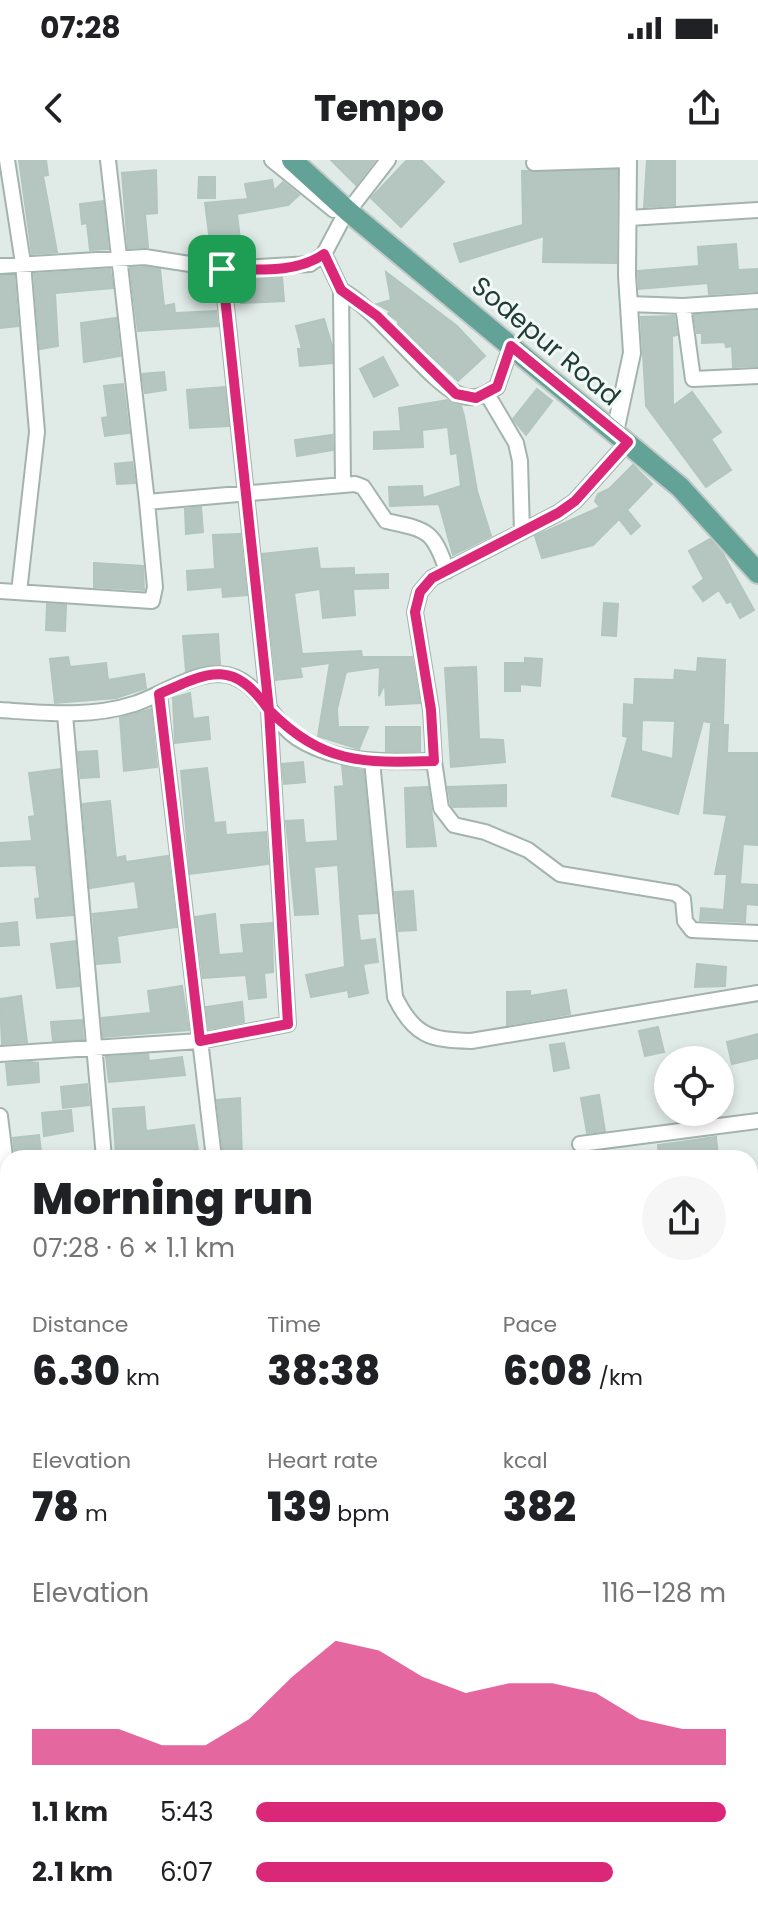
<!DOCTYPE html>
<meta charset="utf-8">
<style>
body{margin:0;font-family:Poppins,sans-serif;background:#f6f6f6;color:#202124;height:100vh;display:flex;flex-direction:column;font-size:30px;white-space:nowrap}
*{box-sizing:border-box;margin:0}
p{font-size:26px;color:#757577}
.icon{flex:none;width:44px;height:44px;fill:none;stroke:currentColor;stroke-width:2;stroke-linecap:round;stroke-linejoin:round}
.map{position:relative;flex:1;overflow:hidden}
.panel{position:absolute;left:0px;top:990px;width:758px;height:770px;display:flex;flex-direction:column;background:#fff;border-radius:24px 24px 0 0;box-shadow:0 4px 12px #0003}
.panel>*{flex:none}
.fabs{position:absolute;left:654px;top:886px;display:grid;gap:16px}
.fabs a{display:grid;place-items:center;width:80px;height:80px;border-radius:50%;background:#fff;box-shadow:0 4px 12px #0003;font-size:40px}
.pin{position:absolute;display:grid;place-items:center;width:68px;height:68px;color:#fff;margin:-34px;border-radius:16px;box-shadow:0 4px 12px #0006}
.round{display:grid;place-items:center;flex:none;width:84px;height:84px;border-radius:42px;background:#f6f6f6}
.headline{display:flex;align-items:center;justify-content:space-between;height:136px;padding:0 32px}
h1{font-size:44px;font-weight:800;line-height:60px}
.figures{display:grid;grid-template-columns:repeat(3,1fr);gap:12px;height:136px;padding:8px 32px}
.figures div{display:grid;align-content:center}
.figures b{font-size:40px;font-weight:800}
.figures small{font-size:22px;font-weight:400}
.figures p{font-size:22px}
.chart{height:224px;padding:16px 32px}
.chart p{display:flex;justify-content:space-between}
.chart svg{width:100%;height:144px;margin-top:8px;fill:#db2777;opacity:.7}
ul{padding:0 32px;list-style:none;font-size:26px}
li{display:grid;grid-template-columns:128px 96px 1fr;align-items:center;height:60px}
li i{height:20px;border-radius:10px;background:#db2777}
.status{display:flex;justify-content:space-between;align-items:center;height:56px;padding:0 40px;background:#fff;direction:ltr}
.status svg{height:22px;fill:currentColor}
header{display:flex;justify-content:space-between;align-items:center;height:104px;padding:0 32px;background:#fff;font-size:36px;font-weight:800}
.map>svg:first-child{display:block}
</style>
<div class="status"><b>07:28</b><svg viewBox="0 0 49 12"><path d="M0 12V9h3v3zM5 12V6h3v6zM10 12V3h3v9zM15 12V0h3v12zM26 1h20v11H26zM47 4h2v5h-2z"/></svg></div>
<header><svg class="icon" aria-label="back" viewBox="0 0 24 24"><path d="M15 5l-7 7 7 7"/></svg>Tempo<svg class="icon" aria-label="share" viewBox="0 0 24 24"><path d="M12 15V3M7 8l5-5 5 5M5 13v7h14v-7"/></svg></header>
<div class="map">
<svg width="758" height="1759" viewBox="0 0 758 1759">
<rect width="100%" height="100%" fill="#e0ebe7"/>
<path fill="#86c2d3" d="M 438,1752 L 570,1752 L 587,1759 L 436,1759 Z"/>
<path fill="#b5c6c0" stroke="#b2c5be" stroke-width="2" fill-rule="evenodd" d="M 19,0 L 46,0 L 48,15 L 43,16 L 57,92 L 32,94 Z
M 331,0 L 375,0 L 356,25 Z
M 407,0 L 421,0 L 444,22 L 401,67 L 371,38 Z
M 647,0 L 675,0 L 675,45 L 644,47 Z
M 156,10 L 157,53 L 145,54 L 148,87 L 128,88 L 122,13 Z
M 617,10 L 616,103 L 543,102 L 544,76 L 460,102 L 454,84 L 523,65 L 522,11 Z
M 199,17 L 215,17 L 215,38 L 198,38 Z
M 272,20 L 274,31 L 283,22 L 299,35 L 288,45 L 237,54 L 242,96 L 212,97 L 205,43 L 248,39 L 245,24 Z
M 103,41 L 108,89 L 90,90 L 87,63 L 82,64 L 80,44 Z
M 736,84 L 738,110 L 758,109 L 758,131 L 709,134 L 708,123 L 639,129 L 638,111 L 699,106 L 698,87 Z
M 145,107 L 160,109 L 164,146 L 174,144 L 175,153 L 216,151 L 218,166 L 138,171 L 130,108 Z
M 110,109 L 113,128 L 55,133 L 58,186 L 40,189 L 34,114 Z
M 386,112 L 457,166 L 485,196 L 458,221 L 397,165 L 399,162 L 388,154 L 390,151 L 377,144 L 391,140 Z
M 14,115 L 18,166 L 0,168 L 0,116 Z
M 282,116 L 284,141 L 241,143 L 239,121 Z
M 758,151 L 758,206 L 733,207 L 732,186 L 726,187 L 725,182 L 702,183 L 702,173 L 697,173 L 694,155 Z
M 674,156 L 677,175 L 672,176 L 673,246 L 692,232 L 721,272 L 711,279 L 731,310 L 706,327 L 646,246 L 641,157 Z
M 116,158 L 120,196 L 84,202 L 81,163 Z
M 324,159 L 332,186 L 332,203 L 300,206 L 298,189 L 302,189 L 296,166 Z
M 383,197 L 398,225 L 374,237 L 360,209 Z
M 164,212 L 166,230 L 145,233 L 142,214 Z
M 123,224 L 129,273 L 105,276 L 102,258 L 108,257 L 104,226 Z
M 225,227 L 229,266 L 190,268 L 187,230 Z
M 537,229 L 552,241 L 526,275 L 513,259 Z
M 448,240 L 461,246 L 464,256 L 477,331 L 491,376 L 453,395 L 439,344 L 390,346 L 389,327 L 422,326 L 423,338 L 461,326 L 457,293 L 451,294 L 448,267 L 422,270 L 423,287 L 374,289 L 374,272 L 401,271 L 399,248 Z
M 332,275 L 333,290 L 297,296 L 295,280 Z
M 132,302 L 135,323 L 117,324 L 115,304 Z
M 633,305 L 652,324 L 627,350 L 640,366 L 631,374 L 619,359 L 593,385 L 542,398 L 535,376 L 600,347 L 595,341 L 598,334 L 609,329 Z
M 201,347 L 203,372 L 186,374 L 185,349 Z
M 240,374 L 247,435 L 223,437 L 222,427 L 188,430 L 187,411 L 215,409 L 213,375 Z
M 710,379 L 723,394 L 754,450 L 740,458 L 731,441 L 727,443 L 719,430 L 703,441 L 693,427 L 704,419 L 689,391 Z
M 317,388 L 320,409 L 354,408 L 354,415 L 388,414 L 388,428 L 353,429 L 355,455 L 323,458 L 320,429 L 294,433 L 302,494 L 361,491 L 362,497 L 412,497 L 420,543 L 386,545 L 385,523 L 379,536 L 380,507 L 346,512 L 337,549 L 338,567 L 368,567 L 359,589 L 318,576 L 330,503 L 300,507 L 302,517 L 276,520 L 262,394 Z
M 94,403 L 143,406 L 144,430 L 94,427 Z
M 604,443 L 618,444 L 616,476 L 602,475 Z
M 47,444 L 66,445 L 65,471 L 46,470 Z
M 218,474 L 220,504 L 186,511 L 183,476 Z
M 68,497 L 70,507 L 106,503 L 108,520 L 144,514 L 146,528 L 116,538 L 55,543 L 50,499 Z
M 525,498 L 542,499 L 540,526 L 520,524 L 520,531 L 505,531 L 505,503 L 525,503 Z
M 698,498 L 725,500 L 723,565 L 703,561 L 678,654 L 612,636 L 628,577 L 623,576 L 624,544 L 634,545 L 635,519 L 674,520 L 675,510 L 697,512 ZM 642,560 L 675,561 L 673,599 L 641,591 Z
M 476,507 L 479,579 L 503,580 L 505,602 L 451,607 L 445,508 Z
M 190,533 L 193,559 L 208,557 L 210,579 L 175,583 L 173,538 Z
M 151,549 L 157,607 L 124,611 L 120,558 Z
M 711,565 L 728,565 L 727,593 L 758,593 L 758,685 L 743,684 L 740,724 L 758,725 L 758,745 L 746,744 L 745,762 L 700,760 L 701,748 L 724,750 L 727,714 L 715,714 L 727,655 L 704,653 Z
M 386,567 L 420,567 L 420,591 L 386,591 Z
M 97,591 L 99,617 L 81,618 L 78,592 Z
M 303,602 L 305,622 L 284,624 L 282,604 Z
M 342,606 L 363,610 L 377,753 L 357,754 L 360,781 L 375,779 L 378,802 L 363,804 L 368,833 L 349,837 L 348,830 L 311,837 L 306,815 L 345,807 L 338,705 L 314,707 L 318,754 L 295,755 L 286,661 L 303,660 L 305,683 L 338,681 L 335,627 L 344,626 Z
M 207,608 L 214,663 L 225,662 L 226,675 L 266,672 L 268,704 L 190,714 L 181,611 Z
M 60,609 L 73,755 L 37,758 L 35,739 L 40,738 L 36,705 L 0,706 L 0,683 L 32,681 L 29,657 L 35,656 L 29,613 Z
M 506,625 L 506,646 L 453,647 L 451,644 L 448,627 Z
M 428,627 L 436,686 L 407,687 L 405,628 Z
M 110,641 L 116,698 L 125,696 L 126,702 L 168,696 L 177,767 L 117,776 L 120,802 L 97,804 L 93,754 L 139,749 L 135,721 L 90,728 L 83,644 Z
M 413,731 L 416,770 L 399,771 L 395,732 Z
M 215,754 L 219,795 L 244,793 L 241,765 L 272,763 L 273,812 L 264,813 L 266,837 L 249,839 L 246,815 L 203,818 L 195,757 Z
M 17,762 L 19,785 L 0,786 L 0,764 Z
M 75,781 L 79,826 L 57,828 L 51,784 Z
M 697,804 L 726,807 L 725,826 L 695,827 Z
M 182,826 L 189,870 L 103,877 L 102,858 L 151,853 L 148,831 Z
M 566,830 L 570,854 L 507,865 L 507,832 L 530,831 L 530,836 Z
M 21,836 L 27,882 L 2,884 L 0,839 Z
M 242,842 L 244,862 L 209,869 L 206,847 Z
M 82,860 L 83,879 L 53,881 L 51,862 Z
M 658,867 L 664,892 L 645,896 L 639,871 Z
M 758,874 L 758,898 L 732,904 L 727,882 Z
M 564,883 L 569,908 L 554,911 L 550,885 Z
M 148,894 L 149,901 L 182,897 L 185,915 L 109,922 L 106,897 Z
M 29,902 L 38,903 L 39,922 L 8,925 L 6,904 Z
M 87,924 L 89,945 L 63,948 L 61,927 Z
M 599,935 L 605,971 L 587,973 L 581,938 Z
M 240,938 L 242,998 L 224,998 L 217,940 Z
M 144,947 L 146,971 L 194,965 L 198,990 L 116,996 L 113,949 Z
M 71,950 L 73,971 L 44,976 L 42,953 Z
M 39,975 L 41,992 L 15,995 L 13,978 Z
M 716,977 L 718,998 L 659,998 L 658,985 Z"/>
<g fill="none" stroke-linecap="round" stroke-linejoin="round">
<g stroke="#a3b3ae" stroke-width="18">
<path id="minor" d="M 7,0 L 23,103 L 37,272 L 19,432
M 108,0 L 147,342 L 355,324 L 363,327 L 386,361 C 427,370 433,369 447,411
M 272,0 L 334,50
M 534,3 L 628,0
M 629,58 L 758,50
M 324,94 L 341,130 L 343,324
M 0,106 L 145,97 L 222,109
M 341,130 C 380,151 433,228 463,236 C 477,240 486,234 497,227 L 511,186
M 629,144 L 683,146 L 758,141
M 683,146 L 693,219 L 758,216
M 487,234 L 516,283 L 520,301 L 522,372
M 0,431 L 152,441 L 155,427 L 147,342
M 159,534 L 214,998
M 0,550 C 45,553 90,558 134,544 C 162,535 189,514 220,514 C 258,516 269,559 297,578 C 337,604 388,602 434,601 L 431,550 L 415,452 L 420,432 L 432,418 L 558,353 L 575,341 L 628,282
M 65,555 L 104,998
M 372,601 L 395,837 C 414,876 430,880 471,881 L 758,833
M 434,601 L 441,648 L 454,665 L 485,672 L 528,690 L 560,714 L 675,733 L 683,739 L 685,761 L 692,770 L 758,773
M 0,894 L 200,881 L 288,864 L 269,550 L 222,109 L 310,104 L 324,94 L 343,58 L 388,0
M 0,956 L 8,1021
M 580,984 L 758,961
M 750,1221 L 758,1223
M 0,1381 L 8,1380
M 0,1428 L 8,1431
M 0,1536 L 8,1513
M 750,1542 L 758,1543
M 0,1692 L 8,1695
M 750,1749 L 758,1749
M 141,1759 L 142,1752
M 227,1759 L 229,1752
M 310,1759 L 314,1752"/>
</g>
<g stroke="#a3b3ae" stroke-width="20">
<path id="tertiary" d="M 615,272 L 632,193 L 627,115 L 628,0"/>
</g>
<g stroke="#c1c8c7" stroke-width="24">
<path id="primary" d="M 292,0 L 349,52 L 680,327 L 758,413"/>
</g>
<use href="#minor" stroke="#fff" stroke-width="14"/>
<use href="#tertiary" stroke="#fff" stroke-width="16"/>
<use href="#primary" stroke="#63a296" stroke-width="20"/>
</g>
<g fill="none" stroke-linecap="round" stroke-linejoin="round">
<g stroke="#fff" stroke-width="16">
<path id="route" d="M 222,109 L 269,550 C 233,499 210,511 159,534 L 200,881 L 288,864 L 269,550 C 323,604 361,603 434,601 L 431,550 L 415,452 L 420,432 L 432,418 L 558,353 L 575,341 L 628,282 L 511,186 L 497,227 L 476,238 L 456,234 L 377,156 L 341,130 L 324,94 C 296,114 256,109 222,109"/>
</g>
<use href="#route" stroke="#db2777" stroke-width="10"/>
</g>
<g text-anchor="middle" dominant-baseline="central" stroke-width="6" stroke-linejoin="round" paint-order="stroke">
<g font-size="26" fill="#203c36" stroke="#f1f8f5">
<text transform="translate(546 181) rotate(40)">Sodepur Road</text>
</g>
</g>
</svg>
<div class="fabs">
<a><svg class="icon" aria-label="locate" viewBox="0 0 24 24"><circle cx="12" cy="12" r="6"/><path d="M12 2v4M12 18v4M2 12h4M18 12h4"/></svg></a>
</div>
<div class="pin" style="left:222px;top:109px;background:#1e9e55"><svg class="icon" aria-label="arrive" viewBox="0 0 24 24"><path d="M6 21V4h12l-3 4 3 4H6"/></svg></div>
<section class="panel">
<div class="headline"><div><h1>Morning run</h1><p>07:28 · 6 × 1.1 km</p></div><a class="round"><svg class="icon" aria-label="share" viewBox="0 0 24 24"><path d="M12 15V3M7 8l5-5 5 5M5 13v7h14v-7"/></svg></a></div>
<div class="figures">
<div><p>Distance</p><b>6.30<small> km</small></b></div>
<div><p>Time</p><b>38:38</b></div>
<div><p>Pace</p><b>6:08<small> /km</small></b></div>
</div>
<div class="figures">
<div><p>Elevation</p><b>78<small> m</small></b></div>
<div><p>Heart rate</p><b>139<small> bpm</small></b></div>
<div><p>kcal</p><b>382</b></div>
</div>
<div class="chart"><p><span>Elevation</span>116–128 m</p>
<svg viewBox="0 0 160 44" preserveAspectRatio="none"><path d="M0 44V33L10 33L20 33L30 38L40 38L50 30L60 17L70 6L80 9L90 17L100 22L110 19L120 19L130 22L140 30L150 33L160 33V44z"/></svg>
</div>
<ul>
<li><b>1.1 km</b>5:43<i style="width:100%"></i></li>
<li><b>2.1 km</b>6:07<i style="width:76%"></i></li>
</ul>
</section>
</div>
